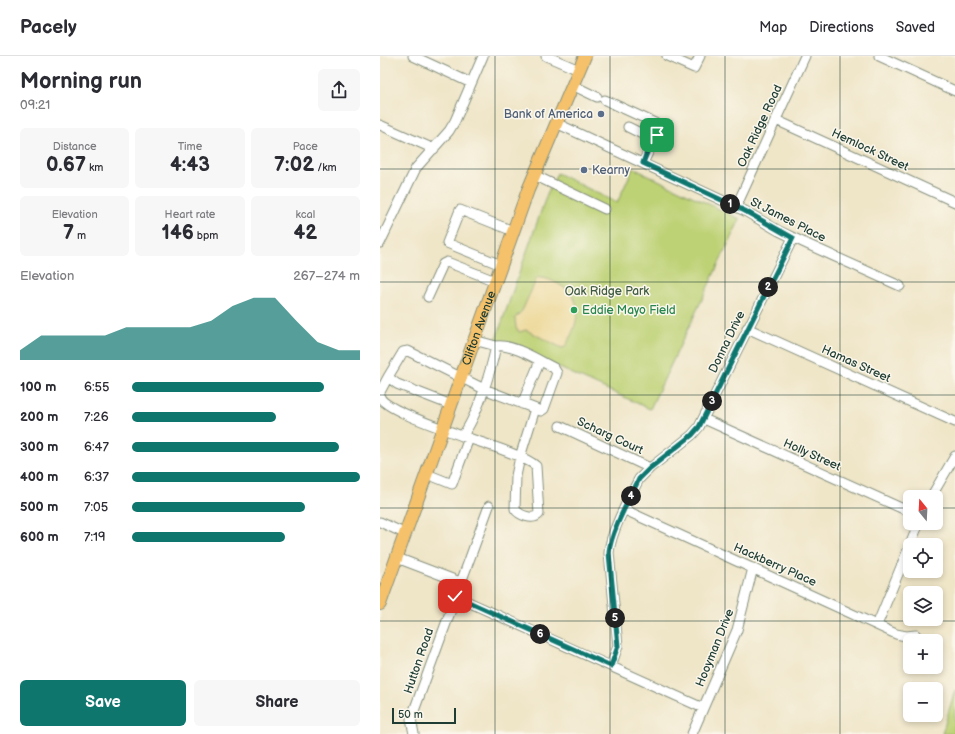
<!DOCTYPE html>
<meta charset="utf-8">
<style>
body{margin:0;font-family:"Balsamiq Sans",sans-serif;background:#f7f7f7;color:#2b2b33;height:100vh;display:flex;flex-direction:column;font-size:15px;white-space:nowrap}
*{box-sizing:border-box;margin:0}
p{font-size:13px;color:#7c7c81}
.icon{flex:none;width:22px;height:22px;fill:none;stroke:currentColor;stroke-width:2;stroke-linecap:round;stroke-linejoin:round}
.map{position:relative;flex:1;overflow:hidden}
.panel{display:flex;flex-direction:column;background:#fff;width:380px}
.panel>*{flex:none}
.needle{width:26px;rotate:342deg}
.buttons{position:absolute;left:523px;top:434px;display:grid;gap:8px}
.buttons a{display:grid;place-items:center;width:40px;height:40px;border-radius:6px;background:#fff;box-shadow:0 2px 6px #0003;font-size:20px}
.scale{position:absolute;left:12px;bottom:10px;width:64px;box-sizing:border-box;padding-left:4px;border:2px solid #1f3d34;border-top:0;font-size:11px;line-height:14px;white-space:nowrap;color:#1f3d34;-webkit-text-stroke:3px #fbf7ec;paint-order:stroke}
.pin{position:absolute;display:grid;place-items:center;width:34px;height:34px;color:#fff;margin:-17px;border-radius:8px;box-shadow:0 2px 6px #0006}
.km{position:absolute;width:20px;height:20px;margin:-10px;border-radius:50%;background:#222;color:#fff;font-size:11px;line-height:20px;text-align:center}
.round{display:grid;place-items:center;flex:none;width:42px;height:42px;border-radius:6px;background:#f7f7f7}
.summary{display:flex;align-items:center;justify-content:space-between;height:68px;padding:0 20px}
h1{font-size:22px;font-weight:800;line-height:30px}
.metrics{display:grid;grid-template-columns:repeat(3,1fr);gap:6px;height:68px;padding:4px 20px}
.metrics div{display:grid;align-content:center;border-radius:6px;background:#f7f7f7;text-align:center}
.metrics b{font-size:20px;font-weight:800}
.metrics small{font-size:11px;font-weight:400}
.metrics p{font-size:11px}
.chart{height:112px;padding:8px 20px}
.chart p{display:flex;justify-content:space-between}
.chart svg{width:100%;height:72px;margin-top:4px;fill:#0f766e;opacity:.7}
.button{display:flex;gap:8px;margin-top:auto;padding:8px 20px}
.button a{flex:1;height:46px;border-radius:6px;background:#0f766e;color:#fff;font-size:16px;font-weight:800;line-height:46px;text-align:center}
.button a+a{background:#f7f7f7;color:#2b2b33}
ul{padding:0 20px;list-style:none;font-size:13px}
li{display:grid;grid-template-columns:64px 48px 1fr;align-items:center;height:30px}
li i{height:10px;border-radius:5px;background:#0f766e}
header{display:flex;align-items:center;gap:24px;box-sizing:border-box;height:56px;padding:0 20px;background:#fff;border-bottom:1px solid #e1e1e2}
header strong{font-size:19px}
nav{display:flex;gap:22px;margin-inline-start:auto;font-size:14px}
main{display:flex;flex:1;min-height:0}
.map>svg:first-child{display:block}
</style>
<header>
<strong>Pacely</strong>
<nav><a>Map</a><a>Directions</a><a>Saved</a></nav>
</header>
<main>
<section class="panel">
<div class="summary"><div><h1>Morning run</h1><p>09:21</p></div><a class="round"><svg class="icon" aria-label="share" viewBox="0 0 24 24"><path d="M12 15V3M7 8l5-5 5 5M5 13v7h14v-7"/></svg></a></div>
<div class="metrics">
<div><p>Distance</p><b>0.67<small> km</small></b></div>
<div><p>Time</p><b>4:43</b></div>
<div><p>Pace</p><b>7:02<small> /km</small></b></div>
</div>
<div class="metrics">
<div><p>Elevation</p><b>7<small> m</small></b></div>
<div><p>Heart rate</p><b>146<small> bpm</small></b></div>
<div><p>kcal</p><b>42</b></div>
</div>
<div class="chart"><p><span>Elevation</span>267–274 m</p>
<svg viewBox="0 0 160 44" preserveAspectRatio="none"><path d="M0 44V38L10 29L20 29L30 29L40 29L50 24L60 24L70 24L80 24L90 20L100 11L110 6L120 6L130 20L140 33L150 38L160 38V44z"/></svg>
</div>
<ul>
<li><b>100 m</b>6:55<i style="width:84%"></i></li>
<li><b>200 m</b>7:26<i style="width:63%"></i></li>
<li><b>300 m</b>6:47<i style="width:91%"></i></li>
<li><b>400 m</b>6:37<i style="width:100%"></i></li>
<li><b>500 m</b>7:05<i style="width:76%"></i></li>
<li><b>600 m</b>7:19<i style="width:67%"></i></li>
</ul>
<div class="button"><a>Save</a><a>Share</a></div>
</section>
<div class="map">
<svg width="575" height="678" viewBox="0 0 575 678">
<rect width="100%" height="100%" fill="#fbf7ec"/>
<filter id="ink" filterUnits="userSpaceOnUse"><feTurbulence type="fractalNoise" baseFrequency=".025" numOctaves="2"/><feDisplacementMap in="SourceGraphic" scale="8" xChannelSelector="R" yChannelSelector="G"/><feConvolveMatrix kernelMatrix="1 2 1 2 8 2 1 2 1" color-interpolation-filters="sRGB"/></filter>
<filter id="wash" filterUnits="userSpaceOnUse"><feTurbulence type="fractalNoise" baseFrequency=".012" numOctaves="4" result="noise"/><feDisplacementMap in="SourceGraphic" scale="16" xChannelSelector="R" yChannelSelector="G"/><feGaussianBlur stdDeviation="0.9" result="paint"/><feColorMatrix in="noise" values="0 0 0 0 0 0 0 0 0 0 0 0 0 0 0 0 0 1.4 0 .05"/><feComposite in="paint" operator="in"/></filter>
<g filter="url(#wash)">
<rect width="100%" height="100%" fill="#efe5c7"/>
<path fill="#bdd174" stroke="#6e8754" d="M 253,112 L 360,163 L 270,353 L 116,283 L 166,141 L 177,117 L 237,147 Z
M 575,634 L 575,678 L 562,678 Z"/>
<path fill="#eeda9e" stroke="#868c69" d="M 157,222 C 165,221 173,225 180,229 C 207,244 197,270 185,291 L 182,292 L 146,274 L 139,276 L 136,272 L 135,262 L 142,255 Z"/>
</g>
<g filter="url(#ink)">
<g fill="none" stroke-linecap="round" stroke-linejoin="round">
<g stroke="#87917e" stroke-width="11">
<path id="minor" d="M 33,0 L 91,27
M 166,0 L 199,14
M 287,0 L 314,12 L 320,0
M 499,0 L 575,35
M 192,29 L 217,41
M 225,44 L 277,68 C 281,76 267,97 263,107
M 396,64 L 575,146
M 176,67 L 365,155 L 399,175 L 429,189 L 520,230
M 0,69 L 54,93
M 248,71 L 274,84
M 154,119 L 225,153
M 356,151 L 425,0
M 0,187 L 36,112 L 69,75 L 75,65 L 103,0
M 121,209 L 67,187 L 80,154 L 133,175
M 48,241 L 63,208 L 67,206 L 115,225
M 367,272 L 575,366
M 0,336 L 8,321
M 0,341 C 5,354 67,374 82,380 C 97,362 111,314 116,290 L 94,284
M 142,348 L 160,305
M 71,349 L 17,328 L 8,321 L 23,296 L 28,295 L 104,333 L 161,355 L 164,353 L 177,317 L 174,312 C 160,305 131,287 116,290
M 324,363 L 530,456
M 180,370 L 270,412
M 82,380 C 99,386 144,399 156,410 L 159,458 C 153,465 139,459 135,453 L 136,420 L 140,401 L 155,353
M 47,418 L 72,428 L 89,382
M 551,441 L 575,400
M 245,454 L 516,578 L 526,580 L 536,579
M 0,466 L 26,478
M 17,502 L 80,526
M 75,540 L 323,652
M 497,569 L 539,467
M 231,610 L 238,590 L 229,497 C 230,477 249,442 259,423 L 270,412 L 312,379 L 319,371 L 413,182
M 34,678 L 31,663 L 109,450
M 312,678 L 357,574 L 373,512"/>
</g>
<g stroke="#87917e" stroke-width="14">
<g id="major">
<path id="s1" d="M 0,548 L 148,134 L 205,0"/>
</g>
</g>
<use href="#minor" stroke="#fff" stroke-width="9"/>
<use href="#major" stroke="#f5c16b" stroke-width="12"/>
</g>
</g>
<g fill="none" stroke-linecap="round" stroke-linejoin="round" filter="url(#ink)">
<g stroke="#fff" stroke-width="8">
<path id="route" d="M 75,540 L 231,610 L 238,590 L 229,497 C 230,477 250,442 259,423 L 270,412 L 312,379 L 319,371 L 413,182 L 365,155 L 263,107 L 269,91 L 277,79"/>
</g>
<use href="#route" stroke="#0f766e" stroke-width="5"/>
</g>
<path fill="none" stroke="#1f3d34" stroke-width="1" stroke-opacity="0.55" d="M 115,0 L 115,678M 230,0 L 230,678M 345,0 L 345,678M 460,0 L 460,678M 0,113 L 575,113M 0,226 L 575,226M 0,339 L 575,339M 0,452 L 530,452M 556,452 L 575,452M 0,565 L 575,565"/>
<g fill="#5c6f8a" stroke="#fbf7ec" stroke-width="1.5">
<circle cx="221" cy="58" r="4"/>
<circle cx="204" cy="114" r="4"/>
</g>
<circle fill="#2e9e5b" stroke="#fbf7ec" stroke-width="1.5" cx="194" cy="254" r="4"/>
<g text-anchor="middle" dominant-baseline="central" stroke-width="3" stroke-linejoin="round" paint-order="stroke">
<g font-size="12" fill="#4e5e75" stroke="#fbf7ec" text-anchor="end">
<text x="213" y="58">Bank of America</text>
<text x="212" y="114" text-anchor="start">Kearny</text>
</g>
<g font-size="12" fill="#1f3d34" stroke="#fbf7ec">
<text transform="translate(380 70) rotate(-65)">Oak Ridge Road</text>
<text transform="translate(490 94) rotate(25)">Hemlock Street</text>
<text transform="translate(408 164) rotate(27)">St James Place</text>
<text stroke="none"><textPath href="#s1" startOffset="293">Clifton Avenue</textPath></text>
<text transform="translate(347 286) rotate(-64)">Donna Drive</text>
<text transform="translate(476 308) rotate(24)">Hamas Street</text>
<text transform="translate(230 380) rotate(25)">Scharg Court</text>
<text transform="translate(432 399) rotate(24)">Holly Street</text>
<text transform="translate(395 509) rotate(24)">Hackberry Place</text>
<text transform="translate(335 592) rotate(-68)">Hooyman Drive</text>
<text transform="translate(39 605) rotate(-71)">Hutton Road</text>
</g>
<g font-size="12" fill="#3f5b41" stroke="#fbf7ec">
<text x="227" y="235">Oak Ridge Park</text>
</g>
<g font-size="12" fill="#27864d" stroke="#fbf7ec" text-anchor="start">
<text x="202" y="254">Eddie Mayo Field</text>
</g>
</g>
</svg>
<div class="buttons">
<a><svg class="needle" viewBox="-14 -14 28 28"><path d="M0-13l5 13h-10z" fill="#e53935"/><path d="M0 13l5-13h-10z" fill="#7c7c81"/></svg></a>
<a><svg class="icon" aria-label="locate" viewBox="0 0 24 24"><circle cx="12" cy="12" r="6"/><path d="M12 2v4M12 18v4M2 12h4M18 12h4"/></svg></a>
<a><svg class="icon" aria-label="layers" viewBox="0 0 24 24"><path d="M12 4l9 5-9 5-9-5zM3 14l9 5 9-5"/></svg></a>
<a>+</a>
<a>−</a>
</div>
<div class="scale">50 m</div>
<div class="pin" style="left:277px;top:79px;background:#1e9e55"><svg class="icon" aria-label="arrive" viewBox="0 0 24 24"><path d="M6 21V4h12l-3 4 3 4H6"/></svg></div>
<div class="pin" style="left:75px;top:540px;background:#d93025"><svg class="icon" aria-label="check" viewBox="0 0 24 24"><path d="M5 12l5 5 9-10"/></svg></div>
<b class="km" style="left:350px;top:148px">1</b>
<b class="km" style="left:388px;top:231px">2</b>
<b class="km" style="left:332px;top:345px">3</b>
<b class="km" style="left:251px;top:440px">4</b>
<b class="km" style="left:235px;top:562px">5</b>
<b class="km" style="left:160px;top:578px">6</b>
</div>
</main>
